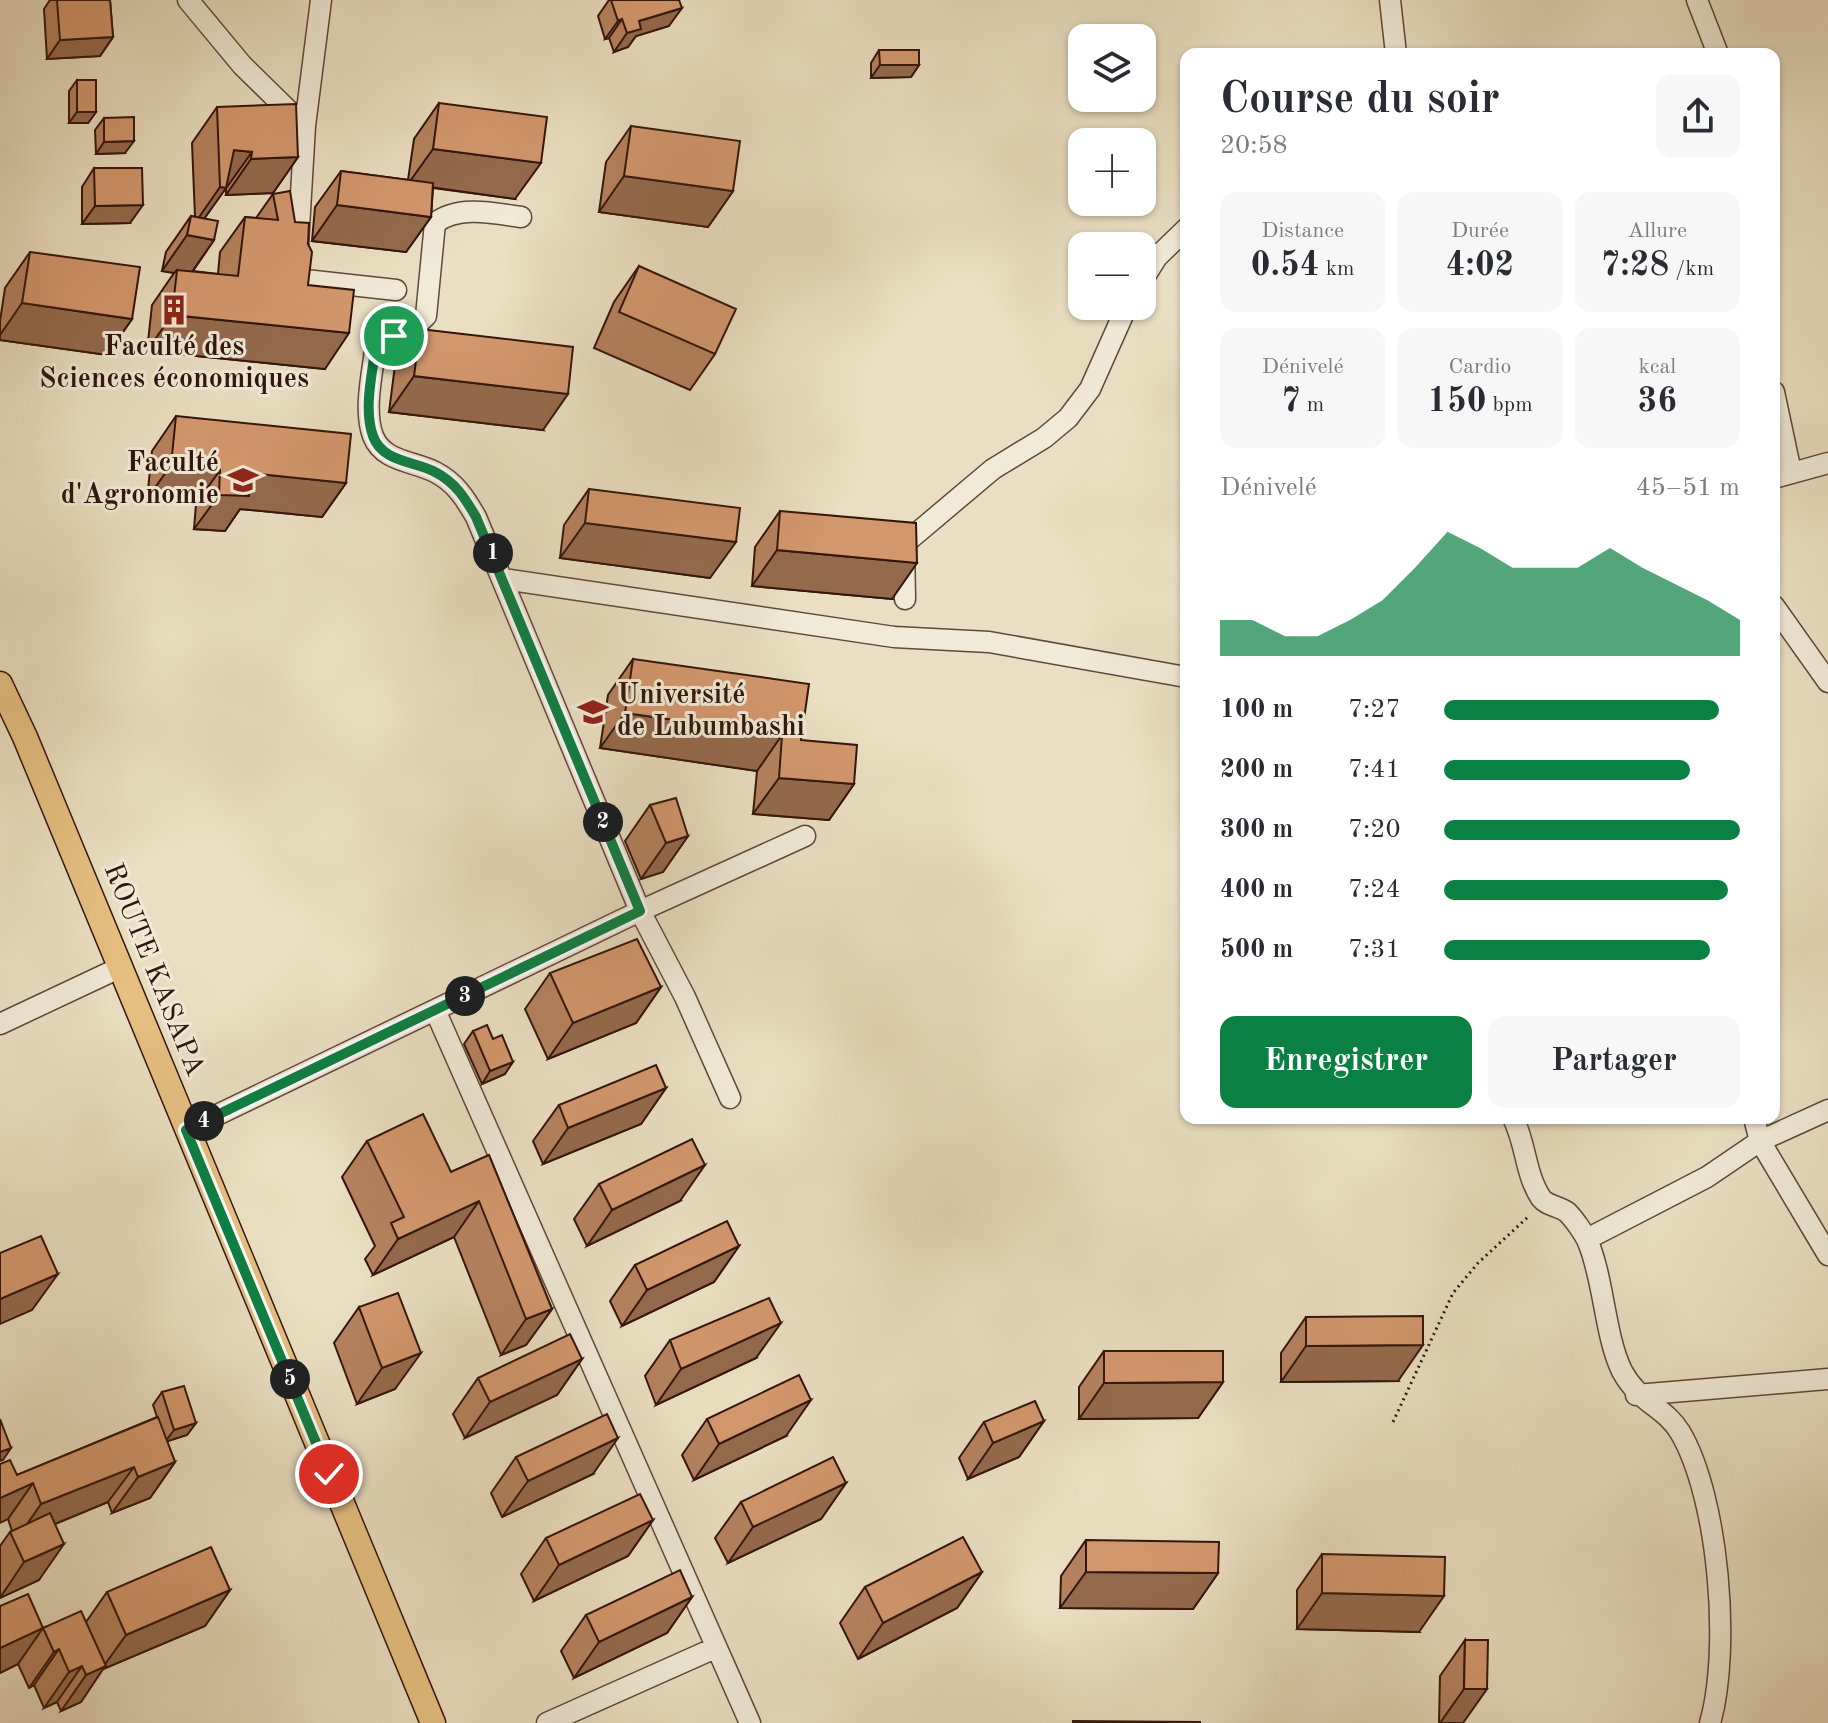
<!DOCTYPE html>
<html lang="fr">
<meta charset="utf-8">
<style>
body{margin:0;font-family:"Old Standard TT",serif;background:#f7f7f7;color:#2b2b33;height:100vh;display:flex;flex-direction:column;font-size:30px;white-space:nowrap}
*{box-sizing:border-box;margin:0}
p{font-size:26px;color:#7c7c81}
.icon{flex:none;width:44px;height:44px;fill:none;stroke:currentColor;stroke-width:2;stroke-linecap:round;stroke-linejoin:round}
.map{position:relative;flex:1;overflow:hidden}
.details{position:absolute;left:1180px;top:48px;width:600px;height:1076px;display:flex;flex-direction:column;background:#fff;border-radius:16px;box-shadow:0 2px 6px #0004}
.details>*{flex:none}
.controls{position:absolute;left:1068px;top:24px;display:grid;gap:16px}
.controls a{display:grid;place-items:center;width:88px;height:88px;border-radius:16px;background:#fff;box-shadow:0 2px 6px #0004;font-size:40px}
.pin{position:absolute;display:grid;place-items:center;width:68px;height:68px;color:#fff;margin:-34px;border:4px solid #fff;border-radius:50%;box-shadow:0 2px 8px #0007}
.km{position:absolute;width:40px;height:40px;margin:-20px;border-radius:50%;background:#222;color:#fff;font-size:22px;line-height:40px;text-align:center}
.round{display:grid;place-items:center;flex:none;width:84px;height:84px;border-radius:16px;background:#f7f7f7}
.summary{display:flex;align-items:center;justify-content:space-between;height:136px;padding:0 40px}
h1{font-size:44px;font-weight:700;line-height:60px}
.metrics{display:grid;grid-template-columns:repeat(3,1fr);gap:12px;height:136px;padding:8px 40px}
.metrics div{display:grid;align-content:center;border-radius:16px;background:#f7f7f7;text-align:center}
.metrics b{font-size:34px;font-weight:700}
.metrics small{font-size:22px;font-weight:400}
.metrics p{font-size:22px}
.chart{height:224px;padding:16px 40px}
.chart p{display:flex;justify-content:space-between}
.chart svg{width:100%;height:144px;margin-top:8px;fill:#0b8043;opacity:.7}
.cta{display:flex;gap:16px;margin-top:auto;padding:16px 40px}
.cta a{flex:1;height:92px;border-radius:16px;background:#0b8043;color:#fff;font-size:32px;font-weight:700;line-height:92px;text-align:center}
.cta a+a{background:#f7f7f7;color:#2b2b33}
ul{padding:0 40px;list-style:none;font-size:26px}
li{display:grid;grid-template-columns:128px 96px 1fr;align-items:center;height:60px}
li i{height:20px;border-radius:10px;background:#0b8043}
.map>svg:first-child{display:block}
</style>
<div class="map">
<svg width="1828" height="1723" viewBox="0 0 1828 1723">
<rect width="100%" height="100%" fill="#eadfc2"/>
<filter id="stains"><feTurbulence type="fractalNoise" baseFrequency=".0025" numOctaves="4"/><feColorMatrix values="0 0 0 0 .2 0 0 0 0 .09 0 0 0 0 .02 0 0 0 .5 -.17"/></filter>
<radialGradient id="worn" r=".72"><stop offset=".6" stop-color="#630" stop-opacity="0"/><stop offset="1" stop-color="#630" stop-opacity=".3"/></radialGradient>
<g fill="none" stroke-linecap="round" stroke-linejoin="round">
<g stroke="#614839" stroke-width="23">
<path id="minor" d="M 188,0 L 242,65 L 299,121
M 321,0 L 305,126 L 296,279 L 396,290
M 1390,0 L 1396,54
M 1697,0 L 1718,54
M 1142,281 L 1157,257 L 1186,229
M 1774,392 L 1791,472
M 1774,478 L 1828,463
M 504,579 L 894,637 L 989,642 L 1186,677
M 905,599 L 904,544 L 993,469 L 1044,438 L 1068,418 L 1090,389 L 1127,306
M 1774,606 L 1828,682
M 435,1010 L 750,1723
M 0,1024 L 119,968
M 730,1098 L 685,997 L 640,911 L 805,836
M 1513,1118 C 1526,1143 1525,1174 1541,1198 C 1547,1206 1559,1206 1567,1212 C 1574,1219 1584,1233 1588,1242 C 1604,1280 1605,1337 1622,1371 C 1639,1403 1665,1407 1680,1432 C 1719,1498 1731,1650 1710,1723
M 1754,1118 L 1760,1141 L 1828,1255
M 186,1130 L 640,911 L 476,517 C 465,498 455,482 435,472 C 414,461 383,462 373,436 C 363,409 373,371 376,343 L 414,327 L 426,316 L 435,223 C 459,205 493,213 521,217
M 1587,1239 L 1707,1177 L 1760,1141 L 1828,1110
M 1636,1395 L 1828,1379
M 547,1723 L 715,1648"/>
</g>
<g stroke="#33160b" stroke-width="27">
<path id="major" d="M 0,684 L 25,737 L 433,1723"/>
</g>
<path stroke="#33160b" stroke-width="3" stroke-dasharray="2 4" stroke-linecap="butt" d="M 1393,1422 L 1453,1293 L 1478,1263 L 1529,1216"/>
<use href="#minor" stroke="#f1ead7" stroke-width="20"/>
<use href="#major" stroke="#e5c081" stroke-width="24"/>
</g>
<path fill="#b5825f" stroke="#33160b" stroke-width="2" d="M 50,0 L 110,0 L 113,37 L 100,56 L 47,59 L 44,9 Z
M 609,0 L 679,0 L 669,26 L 636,36 L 628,47 L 614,52 L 609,38 L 605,39 L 598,16 Z
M 879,50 L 919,65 L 911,77 L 871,78 L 871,63 Z
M 77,80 L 96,112 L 88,123 L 69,123 L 69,91 Z
M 439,103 L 515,199 L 433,188 L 431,217 L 406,252 L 312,241 L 315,207 L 341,171 L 408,180 L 414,139 Z
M 217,107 L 298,157 L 273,193 L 226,195 L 226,188 L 225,188 L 204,219 L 214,240 L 193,271 L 218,274 L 220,252 L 245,217 L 256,218 L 273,194 L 295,222 L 308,244 L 308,285 L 325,369 L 147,351 L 152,305 L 174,273 L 162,271 L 166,252 L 191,216 L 195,217 L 192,143 Z
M 104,118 L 125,153 L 96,154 L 95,130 Z
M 631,126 L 733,191 L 708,227 L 599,212 L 606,162 Z
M 94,168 L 130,223 L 82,224 L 82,187 Z
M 30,252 L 132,319 L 107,355 L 0,340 L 0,321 L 5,288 Z
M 639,266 L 715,354 L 690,390 L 594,348 L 614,302 Z
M 420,329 L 543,430 L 389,412 L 395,365 Z
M 176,416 L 346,483 L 322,517 L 240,509 L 225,531 L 194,529 L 196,504 L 147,499 L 152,451 Z
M 589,489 L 710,578 L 560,558 L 564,525 Z
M 780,511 L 892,599 L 752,586 L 755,547 Z
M 633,659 L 801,740 L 854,784 L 829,820 L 753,814 L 757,771 L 600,748 L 608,695 Z
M 650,805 L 688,836 L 663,872 L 641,879 L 625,841 Z
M 550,973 L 661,987 L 636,1023 L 548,1059 L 525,1009 Z
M 473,1031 L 493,1039 L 505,1074 L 482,1084 L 464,1044 Z
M 666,1088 L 641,1124 L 543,1164 L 533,1141 L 559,1105 Z
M 367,1141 L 451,1172 L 489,1155 L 552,1309 L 526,1345 L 501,1355 L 454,1237 L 373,1275 L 365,1259 L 375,1246 L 342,1177 Z
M 599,1184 L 680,1201 L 587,1246 L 574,1219 Z
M 739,1246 L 714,1282 L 622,1326 L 610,1301 L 635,1265 Z
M 359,1307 L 395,1389 L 357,1404 L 334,1343 Z
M 1306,1317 L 1398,1381 L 1281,1382 L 1281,1353 Z
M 670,1340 L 756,1358 L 656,1405 L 645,1376 Z
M 1104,1351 L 1223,1382 L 1198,1418 L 1079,1419 L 1079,1387 Z
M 582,1359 L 557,1395 L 465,1438 L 453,1414 L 478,1378 Z
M 162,1392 L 196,1423 L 187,1435 L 167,1441 L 175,1462 L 150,1498 L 112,1513 L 108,1502 L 55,1524 L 39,1580 L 0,1598 L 0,1546 L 10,1532 L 12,1531 L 8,1519 L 17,1475 L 157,1417 L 153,1405 Z
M 707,1419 L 786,1436 L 694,1480 L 682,1455 Z
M 1044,1421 L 1019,1457 L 968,1479 L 959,1458 L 984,1422 Z
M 516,1457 L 593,1474 L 502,1517 L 491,1493 Z
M 846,1483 L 821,1519 L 728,1563 L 715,1538 L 741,1502 Z
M 653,1520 L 628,1556 L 534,1601 L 521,1574 L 546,1538 Z
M 1086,1540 L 1218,1573 L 1193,1609 L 1060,1608 L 1061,1576 Z
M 1322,1554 L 1419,1632 L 1297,1629 L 1297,1590 Z
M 982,1572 L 957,1608 L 858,1659 L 840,1623 L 865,1587 Z
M 230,1590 L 205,1626 L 103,1669 L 81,1702 L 61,1711 L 57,1702 L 44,1708 L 34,1685 L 29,1688 L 18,1664 L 0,1673 L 0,1606 L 43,1628 L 86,1622 L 107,1592 Z
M 692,1597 L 667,1633 L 574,1678 L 561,1651 L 586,1615 Z
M 1465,1640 L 1463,1723 L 1439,1723 L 1440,1676 Z"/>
<path fill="#946a4d" stroke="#33160b" stroke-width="2" d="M 682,8 L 669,26 L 636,36 L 628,47 L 614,52 L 627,33 L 639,21 Z
M 622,19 L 609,38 L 605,39 L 618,21 Z
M 113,37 L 100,56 L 47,59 L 60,40 Z
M 880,65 L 919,65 L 911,77 L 871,78 Z
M 77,112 L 96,112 L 88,123 L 69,123 Z
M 134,141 L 125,153 L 96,154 L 104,142 Z
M 433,149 L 541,163 L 515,199 L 408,184 Z
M 234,150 L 252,152 L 201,223 L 195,223 L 220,187 Z
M 298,157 L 273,193 L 226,195 L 251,159 Z
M 624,176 L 733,191 L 708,227 L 599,212 Z
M 143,205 L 130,223 L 82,224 L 95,206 Z
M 337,205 L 431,217 L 406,252 L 312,241 Z
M 187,235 L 214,240 L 189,276 L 177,270 L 174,273 L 162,271 Z
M 22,303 L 132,319 L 107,355 L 0,340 L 0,335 Z
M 172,315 L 349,333 L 325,369 L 147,351 Z
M 414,376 L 568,394 L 543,430 L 389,412 Z
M 171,465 L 220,470 L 196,504 L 147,499 Z
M 250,473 L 346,483 L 322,517 L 240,509 L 225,531 L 194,529 L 219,495 Z
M 585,523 L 736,542 L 710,578 L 560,558 Z
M 777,550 L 917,563 L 892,599 L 752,586 Z
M 625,713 L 782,735 L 757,771 L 600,748 Z
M 779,778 L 854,784 L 829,820 L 753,814 Z
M 688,836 L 663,872 L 641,879 L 666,843 Z
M 661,987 L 636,1023 L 548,1059 L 573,1023 Z
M 513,1062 L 505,1074 L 482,1084 L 490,1071 Z
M 666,1088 L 641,1124 L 543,1164 L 568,1128 Z
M 705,1165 L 680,1201 L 587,1246 L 612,1210 Z
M 479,1201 L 454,1237 L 373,1275 L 398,1239 Z
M 739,1246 L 714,1282 L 622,1326 L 647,1290 Z
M 58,1274 L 32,1310 L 0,1324 L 0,1299 Z
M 552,1309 L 526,1345 L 501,1355 L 526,1319 Z
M 781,1323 L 756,1358 L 656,1405 L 681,1369 Z
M 1423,1345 L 1398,1381 L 1281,1382 L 1306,1346 Z
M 421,1353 L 395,1389 L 357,1404 L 382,1368 Z
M 582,1359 L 557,1395 L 465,1438 L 490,1402 Z
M 1223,1382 L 1198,1418 L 1079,1419 L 1104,1383 Z
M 811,1400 L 786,1436 L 694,1480 L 719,1444 Z
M 1044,1421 L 1019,1457 L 968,1479 L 993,1443 Z
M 196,1423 L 187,1435 L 165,1442 L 174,1430 Z
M 618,1438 L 593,1474 L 502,1517 L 528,1481 Z
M 11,1448 L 3,1460 L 0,1461 L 0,1452 Z
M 175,1462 L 150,1498 L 112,1513 L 138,1477 Z
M 134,1467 L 108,1502 L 16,1540 L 41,1504 Z
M 33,1483 L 8,1519 L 0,1523 L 0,1498 Z
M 846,1483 L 821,1519 L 728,1563 L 753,1527 Z
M 653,1520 L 628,1556 L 534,1601 L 559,1565 Z
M 64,1544 L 39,1580 L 0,1598 L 24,1562 Z
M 982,1572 L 957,1608 L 858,1659 L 883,1623 Z
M 1086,1572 L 1218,1573 L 1193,1609 L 1060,1608 Z
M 230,1590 L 205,1626 L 103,1669 L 81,1702 L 61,1711 L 86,1675 L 103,1667 L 126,1635 Z
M 1322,1593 L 1444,1596 L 1419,1632 L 1297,1629 Z
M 692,1597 L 667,1633 L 574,1678 L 599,1642 Z
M 43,1628 L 18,1664 L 0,1673 L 0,1648 Z
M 59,1649 L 34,1685 L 29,1688 L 54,1652 Z
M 82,1666 L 57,1702 L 44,1708 L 69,1672 Z
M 1464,1689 L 1487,1689 L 1463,1723 L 1440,1723 Z"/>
<path fill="#d3976e" stroke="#33160b" stroke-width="2" d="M 57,0 L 110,0 L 113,37 L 60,40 Z
M 611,0 L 679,0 L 682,8 L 639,21 L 641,29 L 627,33 L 622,19 L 618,21 Z
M 879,50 L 919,50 L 919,65 L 880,65 Z
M 77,80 L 96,80 L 96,112 L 77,112 Z
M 439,103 L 547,117 L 541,163 L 433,149 Z
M 296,104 L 298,157 L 251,159 L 252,152 L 234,150 L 226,188 L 220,187 L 217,107 Z
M 134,117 L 134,141 L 104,142 L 104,118 Z
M 631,126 L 740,141 L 733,191 L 624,176 Z
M 94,168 L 142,168 L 143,205 L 95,206 Z
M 341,171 L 433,183 L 431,217 L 337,205 Z
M 290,191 L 295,222 L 309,223 L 308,244 L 312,252 L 308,285 L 354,290 L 349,333 L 172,315 L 177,270 L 238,276 L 245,217 L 278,220 L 273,194 Z
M 191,216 L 218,221 L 214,240 L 187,235 Z
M 30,252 L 140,267 L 132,319 L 22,303 Z
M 639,266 L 736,309 L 715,354 L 619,312 Z
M 420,329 L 573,347 L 568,394 L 414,376 Z
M 176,416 L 351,434 L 346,483 L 250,473 L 249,496 L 219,495 L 220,470 L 171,465 Z
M 589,489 L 740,508 L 736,542 L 585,523 Z
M 780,511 L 916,523 L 917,563 L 777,550 Z
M 633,659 L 809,684 L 801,740 L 857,745 L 854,784 L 779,778 L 782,735 L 625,713 Z
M 676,798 L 688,836 L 666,843 L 650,805 Z
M 637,939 L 661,987 L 573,1023 L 550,973 Z
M 487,1025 L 493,1039 L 502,1035 L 513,1062 L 490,1071 L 473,1031 Z
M 656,1065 L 666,1088 L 568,1128 L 559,1105 Z
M 423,1114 L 451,1172 L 489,1155 L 552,1309 L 526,1319 L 479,1201 L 398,1239 L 391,1223 L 404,1217 L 367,1141 Z
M 692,1139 L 705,1165 L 612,1210 L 599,1184 Z
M 727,1221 L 739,1246 L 647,1290 L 635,1265 Z
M 41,1236 L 58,1274 L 0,1299 L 0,1253 Z
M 398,1293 L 421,1353 L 382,1368 L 359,1307 Z
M 769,1298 L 781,1323 L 681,1369 L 670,1340 Z
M 1423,1316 L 1423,1345 L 1306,1346 L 1306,1317 Z
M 570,1334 L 582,1359 L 490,1402 L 478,1378 Z
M 1104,1351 L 1223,1351 L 1223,1382 L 1104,1383 Z
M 799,1375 L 811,1400 L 719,1444 L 707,1419 Z
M 184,1386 L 196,1423 L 174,1430 L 162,1392 Z
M 1035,1401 L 1044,1421 L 993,1443 L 984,1422 Z
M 607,1414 L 618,1438 L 528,1481 L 516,1457 Z
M 158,1417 L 175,1462 L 138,1477 L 134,1467 L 41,1504 L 33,1483 L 0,1498 L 0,1464 L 10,1460 L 17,1475 Z
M 0,1419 L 11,1448 L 0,1452 Z
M 833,1457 L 846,1483 L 753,1527 L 741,1502 Z
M 640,1494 L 653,1520 L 559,1565 L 546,1538 Z
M 50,1513 L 64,1544 L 24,1562 L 10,1532 Z
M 963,1537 L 982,1572 L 883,1623 L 865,1587 Z
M 1086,1540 L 1219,1542 L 1218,1573 L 1086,1572 Z
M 211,1547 L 230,1590 L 126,1635 L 107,1592 Z
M 1322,1554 L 1445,1557 L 1444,1596 L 1322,1593 Z
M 680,1570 L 692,1597 L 599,1642 L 586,1615 Z
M 28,1594 L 43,1628 L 0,1648 L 0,1606 Z
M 81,1611 L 106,1666 L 86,1675 L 82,1666 L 69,1672 L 59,1649 L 54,1652 L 43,1628 Z
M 1465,1640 L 1488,1640 L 1487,1689 L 1464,1689 Z
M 1073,1721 L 1200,1722 L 1200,1723 L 1073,1723 Z"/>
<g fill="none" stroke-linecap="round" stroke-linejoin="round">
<g stroke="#fff" stroke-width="16">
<path id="route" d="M 329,1474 L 186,1130 L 640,911 L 476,517 C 465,498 455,482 435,472 C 414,461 382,462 373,436 C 363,408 373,371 376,343 L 394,336"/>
</g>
<use href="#route" stroke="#0b8043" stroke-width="10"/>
</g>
<defs>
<g id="building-bare" transform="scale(2.4)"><path d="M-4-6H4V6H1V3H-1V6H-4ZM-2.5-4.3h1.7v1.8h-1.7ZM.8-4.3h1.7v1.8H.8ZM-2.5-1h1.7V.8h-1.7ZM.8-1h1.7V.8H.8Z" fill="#8f2418" stroke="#f1ead7" stroke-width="2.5" paint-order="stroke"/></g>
<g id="university-bare" transform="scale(2.4)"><path d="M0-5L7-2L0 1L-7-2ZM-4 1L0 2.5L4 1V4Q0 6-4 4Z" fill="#8f2418" stroke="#f1ead7" stroke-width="2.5" paint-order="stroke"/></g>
</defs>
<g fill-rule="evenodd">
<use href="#building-bare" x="174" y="310"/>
<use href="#university-bare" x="243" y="480"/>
<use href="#university-bare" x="593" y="712"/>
</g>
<g text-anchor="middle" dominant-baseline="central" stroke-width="6" stroke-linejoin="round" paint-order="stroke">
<g font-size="28" font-weight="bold" fill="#33160b" stroke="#f1ead7">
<text x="174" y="348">Faculté des<tspan x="174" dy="32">Sciences économiques</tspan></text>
<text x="219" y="464" text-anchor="end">Faculté<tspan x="219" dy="32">d'Agronomie</tspan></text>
<text x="617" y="696" text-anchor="start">Université<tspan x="617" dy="32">de Lubumbashi</tspan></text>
</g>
<g font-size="28" fill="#33160b" stroke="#f1ead7">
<text transform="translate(153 970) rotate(68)">ROUTE KASAPA</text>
</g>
</g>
<rect width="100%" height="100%" filter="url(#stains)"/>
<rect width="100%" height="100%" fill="url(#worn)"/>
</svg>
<div class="controls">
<a><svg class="icon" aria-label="layers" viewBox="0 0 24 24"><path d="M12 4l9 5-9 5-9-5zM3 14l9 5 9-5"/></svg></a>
<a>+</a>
<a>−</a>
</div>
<div class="pin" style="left:394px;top:336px;background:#1e9e55"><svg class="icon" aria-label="arrive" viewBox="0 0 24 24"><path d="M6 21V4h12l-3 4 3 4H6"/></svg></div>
<div class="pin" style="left:329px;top:1474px;background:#d93025"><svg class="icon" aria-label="check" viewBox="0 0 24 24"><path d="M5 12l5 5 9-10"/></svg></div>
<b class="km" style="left:493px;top:553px">1</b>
<b class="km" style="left:603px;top:822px">2</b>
<b class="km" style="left:465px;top:996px">3</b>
<b class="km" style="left:204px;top:1121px">4</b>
<b class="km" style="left:290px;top:1379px">5</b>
<section class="details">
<div class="summary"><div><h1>Course du soir</h1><p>20:58</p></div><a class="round"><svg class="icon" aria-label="share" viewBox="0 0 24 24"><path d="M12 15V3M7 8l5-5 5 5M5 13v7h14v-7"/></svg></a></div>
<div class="metrics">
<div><p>Distance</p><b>0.54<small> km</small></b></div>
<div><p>Durée</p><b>4:02</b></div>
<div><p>Allure</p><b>7:28<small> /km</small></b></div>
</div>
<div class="metrics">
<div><p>Dénivelé</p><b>7<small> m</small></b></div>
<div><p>Cardio</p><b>150<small> bpm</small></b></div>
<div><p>kcal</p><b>36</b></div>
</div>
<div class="chart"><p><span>Dénivelé</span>45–51 m</p>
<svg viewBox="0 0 160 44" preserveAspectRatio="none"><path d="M0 44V33L10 33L20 38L30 38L40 33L50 27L60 17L70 6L80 11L90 17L100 17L110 17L120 11L130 17L140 22L150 27L160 33V44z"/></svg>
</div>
<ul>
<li><b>100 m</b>7:27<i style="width:93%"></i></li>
<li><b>200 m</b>7:41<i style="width:83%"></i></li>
<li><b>300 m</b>7:20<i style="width:100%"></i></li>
<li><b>400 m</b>7:24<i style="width:96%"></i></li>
<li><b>500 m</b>7:31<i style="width:90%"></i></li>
</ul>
<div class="cta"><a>Enregistrer</a><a>Partager</a></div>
</section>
</div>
